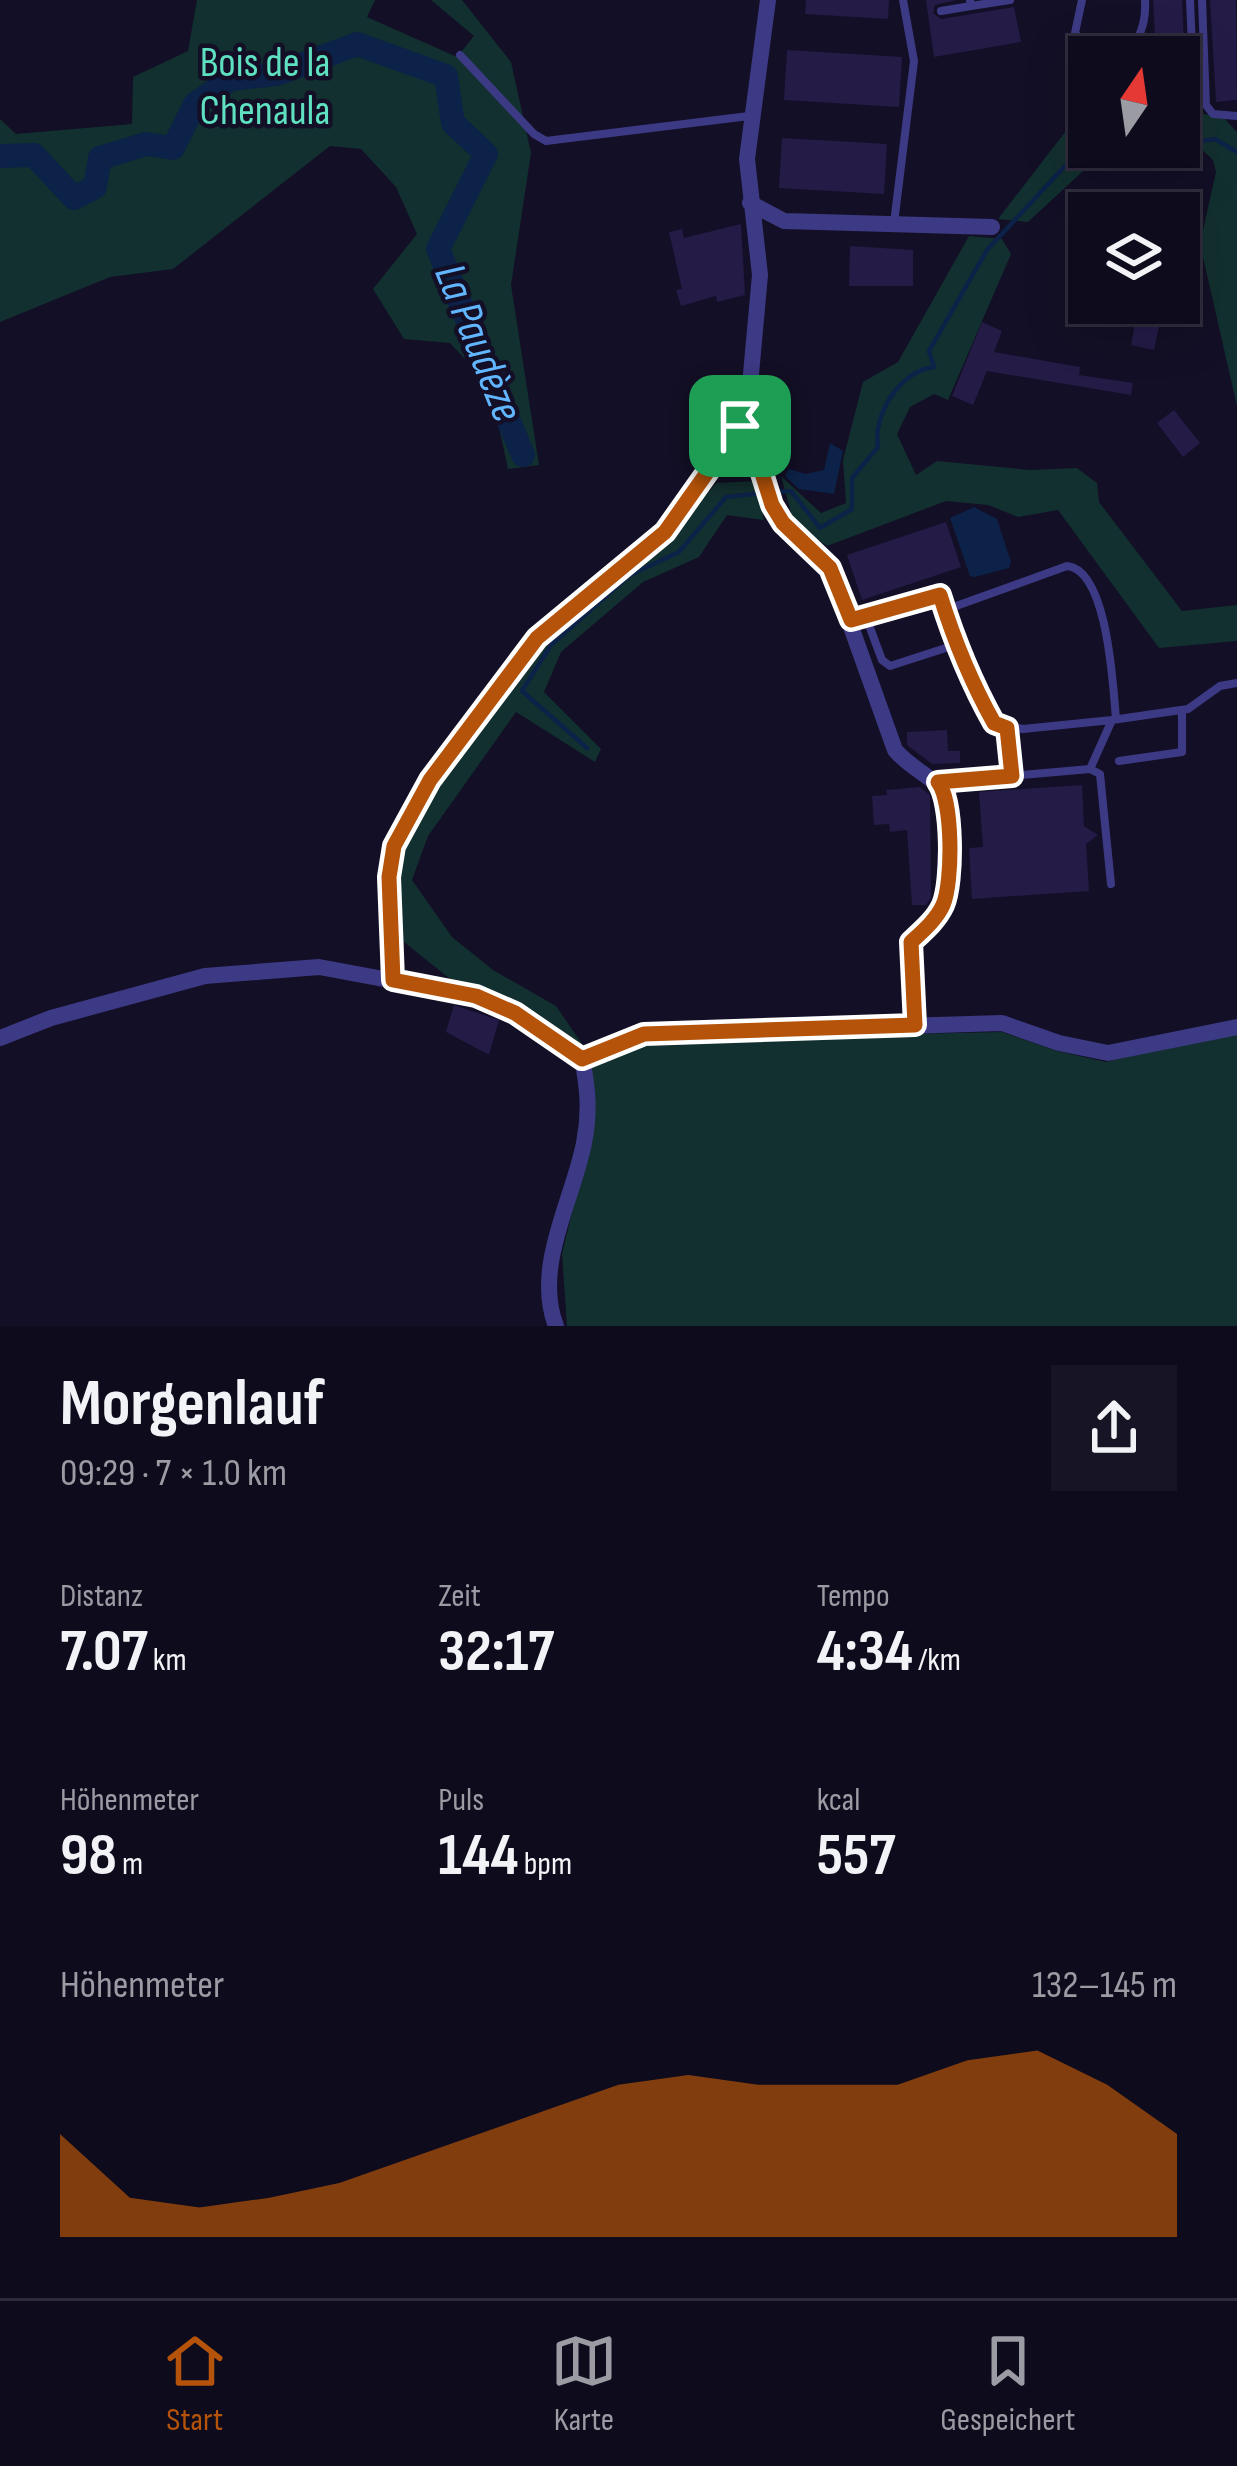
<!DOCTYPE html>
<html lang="de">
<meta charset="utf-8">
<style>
body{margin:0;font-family:"Sofia Sans Condensed",sans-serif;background:#171425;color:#f1f3f6;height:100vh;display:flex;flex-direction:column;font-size:45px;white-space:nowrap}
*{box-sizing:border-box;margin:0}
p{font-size:39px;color:#9b9ba3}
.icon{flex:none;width:66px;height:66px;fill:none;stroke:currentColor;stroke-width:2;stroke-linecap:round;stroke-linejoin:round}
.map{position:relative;height:1326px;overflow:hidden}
.details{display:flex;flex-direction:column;background:#0e0b1c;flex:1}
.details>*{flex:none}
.needle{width:78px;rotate:13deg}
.tools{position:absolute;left:1068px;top:36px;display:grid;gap:24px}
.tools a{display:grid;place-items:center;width:132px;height:132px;border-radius:0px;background:#0e0b1c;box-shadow:0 12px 48px #0002,0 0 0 3px #2e2b3b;font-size:60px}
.pin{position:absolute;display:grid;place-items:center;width:102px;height:102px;color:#fff;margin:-51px;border-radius:24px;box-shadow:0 6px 18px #0006}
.round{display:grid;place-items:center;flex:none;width:126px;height:126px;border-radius:0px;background:#171425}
.head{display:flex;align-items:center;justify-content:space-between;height:204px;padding:0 60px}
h1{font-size:66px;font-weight:700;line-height:90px}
.stats{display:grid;grid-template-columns:repeat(3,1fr);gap:18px;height:204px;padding:12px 60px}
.stats div{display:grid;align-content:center}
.stats b{font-size:60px;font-weight:700}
.stats small{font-size:33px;font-weight:400}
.stats p{font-size:33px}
.chart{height:336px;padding:24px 60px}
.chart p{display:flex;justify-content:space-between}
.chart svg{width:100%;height:216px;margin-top:12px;fill:#b45309;opacity:.7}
.menu{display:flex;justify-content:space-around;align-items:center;height:168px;border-top:3px solid #2e2b3b;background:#0e0b1c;font-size:33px;color:#9b9ba3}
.menu a{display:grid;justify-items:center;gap:6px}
.menu .selected{color:#b45309}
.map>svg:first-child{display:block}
</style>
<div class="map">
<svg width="1237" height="1326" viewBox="0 0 1237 1326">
<rect width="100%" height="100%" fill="#130f26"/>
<path fill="#12302f" d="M 197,0 L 375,0 L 367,17 L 457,57 L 474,36 L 431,0 L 462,0 L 511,62 L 531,153 L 511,285 L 539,465 L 508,469 L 490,386 L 450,343 L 404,339 L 373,289 L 417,234 L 396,187 L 361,149 L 330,146 L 173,269 L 110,277 L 0,322 L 0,119 L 16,134 L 132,124 L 133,77 L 188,51 Z
M 1089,101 L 1089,147 L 1109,147 L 1028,222 L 998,219 Z
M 1179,109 L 1224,118 L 1237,132 L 1237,406 L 1200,244 L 1216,172 L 1213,160 L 1200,148 L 1176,160 L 1155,155 L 1150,147 L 1179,147 Z
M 969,236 L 1002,239 L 1011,254 L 948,400 L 934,394 L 910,407 L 897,434 L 916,475 L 937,461 L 1030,470 L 1077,468 L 1097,483 L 1099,502 L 1182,611 L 1237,605 L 1237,641 L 1159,648 L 1058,510 L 1018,517 L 988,505 L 946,501 L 827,546 L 794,524 L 781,476 L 821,513 L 846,503 L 843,460 L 863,382 L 898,362 Z
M 756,481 L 764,520 L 727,515 L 699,557 L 643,582 L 561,652 L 544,692 L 601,749 L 595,762 L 516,712 L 428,836 L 412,880 L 452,937 L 493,970 L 556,1006 L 582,1044 L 575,1048 L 518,1005 L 477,985 L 454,982 L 399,938 L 395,880 L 398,850 L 434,787 L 541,645 L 668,540 L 716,483 Z
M 1002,1032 L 1057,1051 L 1106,1062 L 1218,1033 L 1237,1033 L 1237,1326 L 567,1326 L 562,1254 L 589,1142 L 590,1062 L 644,1040 Z"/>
<path fill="#0c2248" d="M 830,443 L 843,451 L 834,494 L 799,489 L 785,476 L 789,469 L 806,474 L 824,470 Z
M 974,507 L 997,519 L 1011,562 L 1009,568 L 975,577 L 970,576 L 950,518 Z"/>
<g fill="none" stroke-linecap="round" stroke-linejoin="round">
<path stroke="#0c2248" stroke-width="4.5" d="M 1179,144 L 1215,139 L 1237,152
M 775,492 L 791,491 L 820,528 L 852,509 L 852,478 L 878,447 C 872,415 901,370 934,367 L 929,351 L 987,250 L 1089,140
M 587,748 L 522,691 L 551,645 L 630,575 L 679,552 L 726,497 L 764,493"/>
<path stroke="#0c2248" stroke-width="24" d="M 0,156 L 34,155 L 74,198 L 95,187 L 100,158 L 146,144 L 173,148 L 195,104 L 231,79 L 277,74 L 357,44 L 446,76 L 453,123 L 486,154 L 438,249 L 523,455"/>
</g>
<path fill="#241b47" d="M 806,0 L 889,0 L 888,19 L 805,14 Z
M 926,0 L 957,0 L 935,5 L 933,13 L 941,19 L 1014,7 L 1021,42 L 934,57 Z
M 1153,0 L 1182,0 L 1186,90 L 1179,90 L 1179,57 L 1156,57 Z
M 1210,0 L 1236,0 L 1237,100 L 1216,102 Z
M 787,50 L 902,57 L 899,107 L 784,100 Z
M 782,138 L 887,144 L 884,194 L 779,188 Z
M 741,224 L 745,295 L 717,302 L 716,296 L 681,306 L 676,290 L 682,289 L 669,232 L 682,229 L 684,238 Z
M 850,246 L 913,250 L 913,286 L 849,286 Z
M 1139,303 L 1164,303 L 1154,350 L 1131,345 Z
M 982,322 L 1002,331 L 994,352 L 1080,367 L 1079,375 L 1133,383 L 1131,395 L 987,371 L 973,405 L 952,396 Z
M 1174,410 L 1200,443 L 1183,457 L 1157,423 Z
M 946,522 L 961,567 L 862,600 L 847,555 Z
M 947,730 L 948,751 L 960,751 L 960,763 L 932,764 L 907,745 L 907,732 Z
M 1082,785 L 1084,826 L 1098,835 L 1086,844 L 1089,891 L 972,899 L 969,848 L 983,847 L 979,792 Z
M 920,787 L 930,795 L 931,898 L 926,905 L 912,905 L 907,830 L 890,832 L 889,824 L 874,825 L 872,796 L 887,795 L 886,790 Z
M 454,1005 L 499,1020 L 489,1055 L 446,1032 Z"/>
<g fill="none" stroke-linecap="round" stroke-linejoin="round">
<path stroke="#3d3a85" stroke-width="8" d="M 1082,0 L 1075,33 C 1111,75 1148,50 1145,0
M 1190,0 L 1194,95
M 1202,0 L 1206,105 L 1213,114 L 1237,116
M 971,6 L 1010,0
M 941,11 L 971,6 L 970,0
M 460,55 L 534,134 L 546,141 L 749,116
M 894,223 L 914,61 L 903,0
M 945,610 L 1067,566 C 1108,570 1113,687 1116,719
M 852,619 L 940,594 L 955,645 L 890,666 L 882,660 L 866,617
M 955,645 L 994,723 L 1023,729 L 1112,720
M 1007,728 L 1012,776
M 1119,761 L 1182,752 L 1182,710
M 1090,769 L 1100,774 L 1111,884
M 940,782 L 1090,769 L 1112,720 L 1188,709 L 1220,686 L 1237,683"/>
<path stroke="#3d3a85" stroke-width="16" d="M 750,203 L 784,221 L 992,227
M 740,426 L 755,448 L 772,505 L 783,523 L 830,568 L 895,750 C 911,769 932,776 948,795 L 944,903 L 911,942 L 915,1025
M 393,980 L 389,877 L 394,846 L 429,780 L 537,639 L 665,532 L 740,426 L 749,396 L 760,275 L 747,159 L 768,0
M 0,1038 L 51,1018 L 205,976 L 319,967 L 475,996 L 515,1013 L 582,1059 C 588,1088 590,1113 584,1143 C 573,1200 533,1267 556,1326
M 582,1059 L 644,1034 L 1002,1023 L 1059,1043 L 1108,1053 L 1237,1027"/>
</g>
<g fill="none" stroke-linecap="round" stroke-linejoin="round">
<g stroke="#fff" stroke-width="24">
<path id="route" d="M 740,426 L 754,448 L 772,505 L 783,523 L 830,568 L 851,620 L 940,595 C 954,640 971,682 994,723 L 1007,728 L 1012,776 L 938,782 C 953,801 953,882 943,905 C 936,920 923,931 911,942 L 915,1025 L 644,1034 L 582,1059 L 515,1013 L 476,996 L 393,980 L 389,877 L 394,846 L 430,780 L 537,638 L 665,532 Z"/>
</g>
<use href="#route" stroke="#b45309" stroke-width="15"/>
</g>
<g text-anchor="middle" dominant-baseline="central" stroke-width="9" stroke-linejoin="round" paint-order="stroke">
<g font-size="42" fill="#5fe0c0" stroke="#130f26">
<text x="265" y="63">Bois de la<tspan x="265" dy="48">Chenaula</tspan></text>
</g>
<g font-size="45" font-style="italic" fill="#62b6ff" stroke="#130f26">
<text transform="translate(478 343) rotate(68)">La Paudèze</text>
</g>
</g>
</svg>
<div class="tools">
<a><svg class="needle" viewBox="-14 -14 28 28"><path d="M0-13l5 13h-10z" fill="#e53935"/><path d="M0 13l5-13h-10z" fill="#9b9ba3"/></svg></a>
<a><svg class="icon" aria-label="layers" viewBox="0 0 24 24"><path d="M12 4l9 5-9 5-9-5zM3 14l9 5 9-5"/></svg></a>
</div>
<div class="pin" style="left:740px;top:426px;background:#1e9e55"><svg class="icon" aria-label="arrive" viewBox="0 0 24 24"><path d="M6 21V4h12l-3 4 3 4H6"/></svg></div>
</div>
<section class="details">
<div class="head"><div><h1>Morgenlauf</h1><p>09:29 · 7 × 1.0 km</p></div><a class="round"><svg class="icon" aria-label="share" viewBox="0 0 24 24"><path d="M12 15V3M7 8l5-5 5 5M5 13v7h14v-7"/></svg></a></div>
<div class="stats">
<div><p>Distanz</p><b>7.07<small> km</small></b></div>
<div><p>Zeit</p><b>32:17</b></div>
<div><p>Tempo</p><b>4:34<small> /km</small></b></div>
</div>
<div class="stats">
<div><p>Höhenmeter</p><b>98<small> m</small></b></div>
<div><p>Puls</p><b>144<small> bpm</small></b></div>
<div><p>kcal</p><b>557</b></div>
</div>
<div class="chart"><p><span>Höhenmeter</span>132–145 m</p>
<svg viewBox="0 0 160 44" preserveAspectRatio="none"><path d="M0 44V23L10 36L20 38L30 36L40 33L50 28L60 23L70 18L80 13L90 11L100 13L110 13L120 13L130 8L140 6L150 13L160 23V44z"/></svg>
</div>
</section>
<nav class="menu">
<a class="selected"><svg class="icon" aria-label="home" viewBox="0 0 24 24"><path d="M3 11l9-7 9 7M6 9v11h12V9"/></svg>Start</a>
<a><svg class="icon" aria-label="map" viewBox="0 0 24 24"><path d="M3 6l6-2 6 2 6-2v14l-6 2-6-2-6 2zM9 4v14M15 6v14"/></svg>Karte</a>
<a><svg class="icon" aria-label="saved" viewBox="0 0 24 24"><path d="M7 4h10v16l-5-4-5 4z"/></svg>Gespeichert</a>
</nav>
